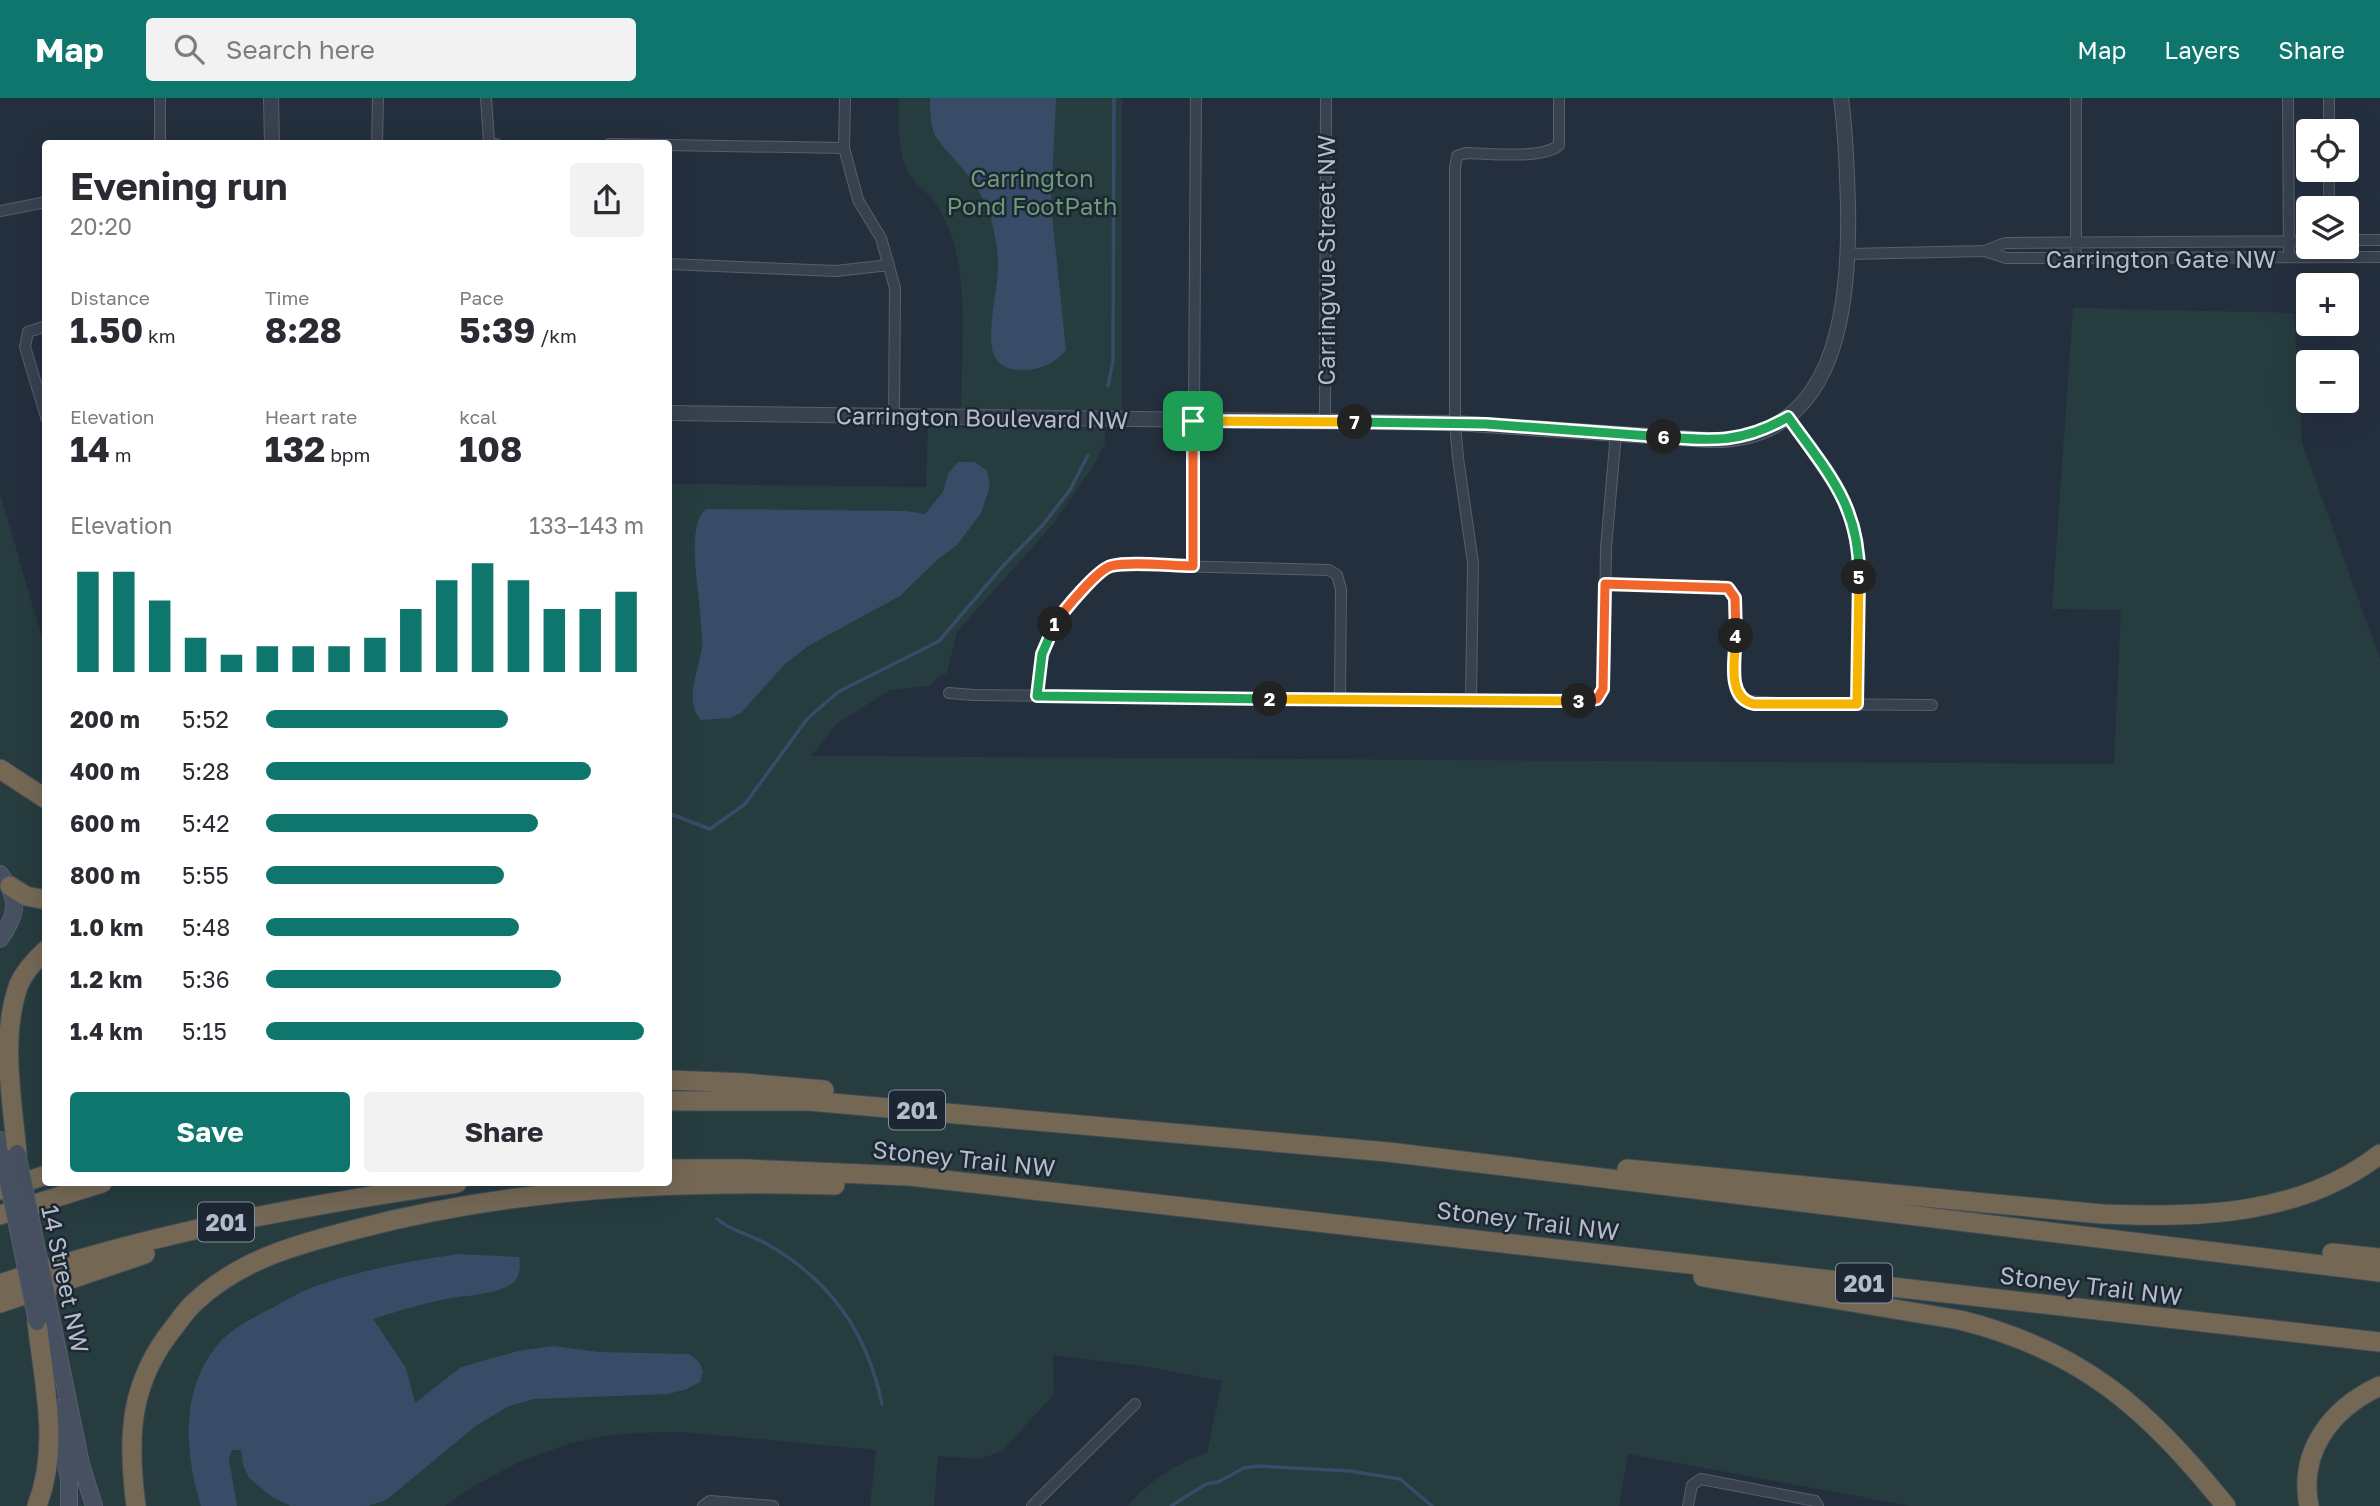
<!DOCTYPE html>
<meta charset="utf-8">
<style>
body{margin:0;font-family:"Golos Text",sans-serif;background:#f2f2f3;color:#2b2b33;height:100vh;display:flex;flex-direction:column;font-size:26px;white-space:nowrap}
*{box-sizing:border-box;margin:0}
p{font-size:23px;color:#7c7c81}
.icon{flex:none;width:38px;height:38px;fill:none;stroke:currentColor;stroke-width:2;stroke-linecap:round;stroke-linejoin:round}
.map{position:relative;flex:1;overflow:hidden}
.panel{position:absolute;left:42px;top:42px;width:630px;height:1046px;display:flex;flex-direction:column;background:#fff;border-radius:7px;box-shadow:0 7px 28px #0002}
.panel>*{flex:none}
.buttons{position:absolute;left:2296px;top:21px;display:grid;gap:14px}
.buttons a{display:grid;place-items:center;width:63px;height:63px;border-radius:7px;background:#fff;box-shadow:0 7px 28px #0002;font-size:35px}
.pin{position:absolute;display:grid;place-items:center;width:60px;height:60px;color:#fff;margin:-30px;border-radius:14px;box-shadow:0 4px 10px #0006}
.km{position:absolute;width:35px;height:35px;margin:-18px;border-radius:50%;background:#222;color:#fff;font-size:19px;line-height:35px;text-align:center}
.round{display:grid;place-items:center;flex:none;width:74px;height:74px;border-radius:7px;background:#f2f2f3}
.head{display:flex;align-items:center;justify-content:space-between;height:119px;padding:0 28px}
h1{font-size:38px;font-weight:700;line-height:52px}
.figures{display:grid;grid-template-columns:repeat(3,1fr);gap:10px;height:119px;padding:7px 28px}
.figures div{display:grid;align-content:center}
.figures b{font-size:35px;font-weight:700}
.figures small{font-size:19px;font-weight:400}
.figures p{font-size:19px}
.chart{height:196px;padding:14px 28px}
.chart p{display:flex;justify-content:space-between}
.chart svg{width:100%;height:126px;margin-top:7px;stroke:#0f766e;stroke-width:6}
.primary-button{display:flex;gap:14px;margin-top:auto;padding:14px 28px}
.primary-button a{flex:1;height:80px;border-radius:7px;background:#0f766e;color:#fff;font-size:28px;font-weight:700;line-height:80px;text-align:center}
.primary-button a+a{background:#f2f2f3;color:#2b2b33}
ul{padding:0 28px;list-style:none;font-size:23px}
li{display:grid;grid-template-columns:112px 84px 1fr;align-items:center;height:52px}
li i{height:18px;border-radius:9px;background:#0f766e}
header{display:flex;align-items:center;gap:42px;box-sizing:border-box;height:98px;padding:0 35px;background:#0f766e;color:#fff}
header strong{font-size:33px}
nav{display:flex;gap:38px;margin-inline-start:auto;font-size:24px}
.search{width:490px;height:63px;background:#f2f2f3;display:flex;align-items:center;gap:18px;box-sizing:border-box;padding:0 24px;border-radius:7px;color:#7c7c81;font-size:26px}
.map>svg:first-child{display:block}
</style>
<header>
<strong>Map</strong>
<div class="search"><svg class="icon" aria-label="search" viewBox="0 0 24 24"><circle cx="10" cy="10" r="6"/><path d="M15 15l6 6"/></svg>Search here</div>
<nav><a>Map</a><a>Layers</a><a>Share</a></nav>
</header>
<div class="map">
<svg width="2380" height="1408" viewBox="0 0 2380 1408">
<rect width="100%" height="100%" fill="#242f3e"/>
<path fill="#263c3f" d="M 899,0 L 1122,0 L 1122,314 L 983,315 L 961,311 C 961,258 968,196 954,145 C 949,129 943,115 933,102 C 925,92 914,86 908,74 C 897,51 899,25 899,0 Z
M 2073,210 L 2294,215 L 2302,345 L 2380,561 L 2380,1408 L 1911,1408 L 1628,1356 L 1619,1408 L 1128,1408 C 1149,1382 1176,1366 1207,1355 L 1222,1283 L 1143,1268 L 1053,1257 L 1054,1296 L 1002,1353 L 980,1361 L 938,1358 L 934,1408 L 870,1408 L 876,1352 L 684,1334 L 633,1335 L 606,1338 L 571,1345 L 521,1363 L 472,1389 L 445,1408 L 0,1408 L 0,395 L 45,550 L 46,1085 L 668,1085 L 671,386 L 926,389 L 928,329 L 974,330 L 983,327 L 1100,329 L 1105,331 L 1105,345 L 1095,365 L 1054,425 L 957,534 L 947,575 L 940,577 L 930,588 L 890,592 L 838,625 L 811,658 L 2114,666 L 2121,512 L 2052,511 Z"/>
<path fill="#394c67" d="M 930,0 L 1056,0 L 1051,107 L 1066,252 C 1056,265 1042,271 1025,272 C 1011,272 1000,270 994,257 C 986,241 997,192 998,173 C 999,155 995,137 991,120 C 984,97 970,79 955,62 C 948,54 940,46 935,37 C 930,26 930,12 930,0 Z
M 958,364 L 974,364 L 987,372 L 990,388 L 981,415 L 957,447 L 937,462 L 900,498 L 808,548 L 784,567 L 741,615 L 730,620 L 701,622 C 683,603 699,572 702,549 C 703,542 702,534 701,527 C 701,499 684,428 706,411 L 906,413 L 925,416 L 943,394 L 948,376 Z
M 458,1156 L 519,1159 C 521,1169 520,1181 510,1187 C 492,1198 461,1197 441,1202 C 418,1207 395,1214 373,1221 L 406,1270 L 415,1305 L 461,1269 L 518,1253 L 553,1248 L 599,1254 L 689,1256 L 699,1264 L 703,1273 L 700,1284 L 687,1291 L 668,1296 L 534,1301 L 509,1308 L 477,1327 L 386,1402 L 367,1408 L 291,1408 L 272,1399 L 249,1380 L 243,1367 L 241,1352 L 232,1352 L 229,1361 L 237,1408 L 201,1408 C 186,1360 180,1302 210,1257 C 224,1235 245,1224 268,1212 C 284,1204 300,1193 316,1188 C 361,1172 410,1163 458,1156 Z"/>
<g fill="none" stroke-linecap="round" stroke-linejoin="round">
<path stroke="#394c67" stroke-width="3.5" d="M 1108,288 L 1113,263 L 1114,0
M 668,715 L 710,731 L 745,706 L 807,621 L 838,594 L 939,543 L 1003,468 L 1042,428 L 1070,392 L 1088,357
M 717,1121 C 731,1133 749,1136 765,1145 C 830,1181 867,1234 882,1306
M 1171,1408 L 1206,1386 L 1218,1384 L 1244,1370 L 1258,1368 L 1350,1373 L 1400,1381 L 1432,1408"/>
<g stroke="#565f6c" stroke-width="12">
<path id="minor" d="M 160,0 L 160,46
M 486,0 L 489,44 L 496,46
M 845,0 L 844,50 L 858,102 L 881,140 L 895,190 L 894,318
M 2288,0 L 2289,159
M 2329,0 L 2329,33
M 377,46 L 378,0
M 609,46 L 844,50
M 2329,72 L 2329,110
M 0,113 L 46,104
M 2347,142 L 2380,142
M 2076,151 L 2076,0
M 1985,153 L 2005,145 L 2308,143
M 1849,156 L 1985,153 L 2006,160 L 2380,159
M 668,166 L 836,173 L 889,167
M 46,228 L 28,234 L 25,249 L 46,319
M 1788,319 L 1840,395 L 1855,432 L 1859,467 L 1857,606
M 1325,324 L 1326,0
M 1193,468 L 1196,0
M 1605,487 L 1717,488 L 1731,492 L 1736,508 L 1736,592 L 1739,599 L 1745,603 L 1797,606 L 1932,607
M 949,595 L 974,597 L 1589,603 C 1600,602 1603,595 1604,585 L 1606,450 L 1616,335
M 1037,598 C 1041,535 1061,515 1103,472 L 1112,467 L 1129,467 L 1329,472 L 1337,477 L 1341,491 L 1340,601
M 1471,603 L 1473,465 L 1458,360 L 1455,325 L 1455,70 L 1457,58 L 1466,55 C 1488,55 1543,62 1559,47 L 1559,0
M 703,1408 L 710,1403 L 773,1408
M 1032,1408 L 1135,1306
M 1688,1408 L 1692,1387 L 1701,1381 L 1815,1403 L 1818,1408"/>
</g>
<g stroke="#565f6c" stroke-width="16">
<path id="tertiary" d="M 271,0 L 272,46
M 668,315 L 1455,325 L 1709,342 C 1839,345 1850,205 1848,107 C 1847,71 1846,36 1841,0"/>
</g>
<g stroke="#565f6c" stroke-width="18">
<path id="secondary" d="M 0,776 C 20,801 18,815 0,841
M 0,1042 L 3,1058
M 51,1219 L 81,1366 L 94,1408
M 54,1309 L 69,1381 L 69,1408"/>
</g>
<g stroke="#434c59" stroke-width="21">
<path id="motorway" d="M 0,671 L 46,701
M 10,788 L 26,798 L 46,802
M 668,982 L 745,985 L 824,992
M 668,1003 L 809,1003 L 1388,1054 L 2380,1174
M 17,1055 C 12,1001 0,938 19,886 C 25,873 35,862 46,852
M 668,1071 L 747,1071 L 909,1078 L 2380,1244
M 1627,1071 L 2102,1116 C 2199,1120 2300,1118 2380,1056
M 0,1092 L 46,1077
M 0,1117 L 102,1085
M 2332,1155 L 2380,1160
M 1703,1179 L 1960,1222 C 2084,1253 2147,1311 2226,1408
M 0,1186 C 150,1135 300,1108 457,1085
M 0,1205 L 145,1156
M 37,1224 C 44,1287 60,1348 37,1408
M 136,1408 C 127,1339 129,1284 175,1228 C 181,1220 187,1211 195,1204 C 241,1161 298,1146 357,1131 C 513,1090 675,1082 835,1087
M 2309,1408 C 2298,1353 2332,1310 2380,1288"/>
</g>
<use href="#minor" stroke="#38414e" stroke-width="10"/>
<use href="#tertiary" stroke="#38414e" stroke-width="14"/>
<use href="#secondary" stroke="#465061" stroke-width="16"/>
<use href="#motorway" stroke="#746855" stroke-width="19"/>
<g stroke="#565f6c" stroke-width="18" stroke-linecap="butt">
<path id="secondary-bridge" d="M 17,1055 L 51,1219
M 3,1058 L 37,1224"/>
</g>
<use href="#secondary-bridge" stroke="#465061" stroke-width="16"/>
</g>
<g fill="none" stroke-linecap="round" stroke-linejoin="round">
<g stroke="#fff" stroke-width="14">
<path id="split-1" d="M 1055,526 C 1063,513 1098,471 1111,468 C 1130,463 1172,468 1193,468 L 1193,323"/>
</g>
<g stroke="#fff" stroke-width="14">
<path id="split-2" d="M 1055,526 L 1042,556 L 1037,598 L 1270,601"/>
</g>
<g stroke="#fff" stroke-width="14">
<path id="split-3" d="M 1270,601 L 1579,603"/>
</g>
<g stroke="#fff" stroke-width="14">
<path id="split-4" d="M 1579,603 L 1597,601 L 1603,591 L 1605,486 L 1728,490 L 1735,500 L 1736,538"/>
</g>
<g stroke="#fff" stroke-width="14">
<path id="split-5" d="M 1736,538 C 1735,560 1726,600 1754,606 L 1857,606 L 1859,479"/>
</g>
<g stroke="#fff" stroke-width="14">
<path id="split-6" d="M 1664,339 C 1713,343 1744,345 1788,319 C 1827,374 1860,407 1859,479"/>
</g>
<g stroke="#fff" stroke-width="14">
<path id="split-7" d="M 1355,324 L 1486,326 L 1664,339"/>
</g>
<g stroke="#fff" stroke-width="14">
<path id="split-8" d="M 1193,323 L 1355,324"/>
</g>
<use href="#split-1" stroke="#f0652b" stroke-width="9"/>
<use href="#split-2" stroke="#22a559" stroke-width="9"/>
<use href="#split-3" stroke="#f5b400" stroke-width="9"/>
<use href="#split-4" stroke="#f0652b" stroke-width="9"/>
<use href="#split-5" stroke="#f5b400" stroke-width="9"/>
<use href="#split-6" stroke="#22a559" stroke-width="9"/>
<use href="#split-7" stroke="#22a559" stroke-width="9"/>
<use href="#split-8" stroke="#f5b400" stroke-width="9"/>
</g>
<g text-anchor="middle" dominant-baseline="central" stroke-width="5" stroke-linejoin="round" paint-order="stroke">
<g fill="#1d2633" stroke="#878f9c" stroke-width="2">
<rect x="889" y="992.5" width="56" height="39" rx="5"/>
<rect x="198" y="1104.5" width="56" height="39" rx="5"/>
<rect x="1836" y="1165.5" width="56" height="39" rx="5"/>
</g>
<g font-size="23" font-weight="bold" fill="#b4bcc9">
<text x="917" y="1012">201</text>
<text x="226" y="1124">201</text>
<text x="1864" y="1185">201</text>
</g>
<g font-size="24" fill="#6b9a76" stroke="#1d2633">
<text x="1032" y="79">Carrington<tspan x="1032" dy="28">Pond FootPath</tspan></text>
</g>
<g font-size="24" fill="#b4bcc9" stroke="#1d2633">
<text x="2161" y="160">Carrington Gate NW</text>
<text transform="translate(1325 162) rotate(-90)">Carringvue Street NW</text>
<text transform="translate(982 319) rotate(1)">Carrington Boulevard NW</text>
<text transform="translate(964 1060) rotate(6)">Stoney Trail NW</text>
<text transform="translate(1528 1122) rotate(7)">Stoney Trail NW</text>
<text transform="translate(66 1181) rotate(78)">14 Street NW</text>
<text transform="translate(2091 1187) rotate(7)">Stoney Trail NW</text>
</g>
</g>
</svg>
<div class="buttons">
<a><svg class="icon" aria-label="locate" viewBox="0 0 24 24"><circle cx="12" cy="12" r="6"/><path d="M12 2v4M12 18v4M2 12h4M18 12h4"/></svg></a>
<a><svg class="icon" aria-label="layers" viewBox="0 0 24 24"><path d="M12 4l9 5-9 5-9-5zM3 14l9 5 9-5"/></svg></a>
<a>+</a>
<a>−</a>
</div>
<div class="pin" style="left:1193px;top:323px;background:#1e9e55"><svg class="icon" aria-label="arrive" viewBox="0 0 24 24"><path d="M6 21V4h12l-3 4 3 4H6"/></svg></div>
<b class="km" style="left:1055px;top:526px">1</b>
<b class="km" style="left:1270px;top:601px">2</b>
<b class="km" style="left:1579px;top:603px">3</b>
<b class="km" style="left:1736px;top:538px">4</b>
<b class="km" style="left:1859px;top:479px">5</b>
<b class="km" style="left:1664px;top:339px">6</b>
<b class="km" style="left:1355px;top:324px">7</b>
<section class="panel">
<div class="head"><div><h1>Evening run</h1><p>20:20</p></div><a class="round"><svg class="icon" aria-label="share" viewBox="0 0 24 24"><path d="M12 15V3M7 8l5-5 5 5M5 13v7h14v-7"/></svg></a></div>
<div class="figures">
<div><p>Distance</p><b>1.50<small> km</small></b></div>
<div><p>Time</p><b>8:28</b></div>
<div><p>Pace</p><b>5:39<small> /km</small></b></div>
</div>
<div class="figures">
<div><p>Elevation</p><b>14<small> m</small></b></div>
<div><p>Heart rate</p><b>132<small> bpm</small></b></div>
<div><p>kcal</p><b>108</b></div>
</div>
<div class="chart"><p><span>Elevation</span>133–143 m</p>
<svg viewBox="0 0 160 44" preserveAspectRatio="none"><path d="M5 44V9M15 44V9M25 44V19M35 44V32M45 44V38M55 44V35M65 44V35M75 44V35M85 44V32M95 44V22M105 44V12M115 44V6M125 44V12M135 44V22M145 44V22M155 44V16"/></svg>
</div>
<ul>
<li><b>200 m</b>5:52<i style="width:64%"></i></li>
<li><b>400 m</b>5:28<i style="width:86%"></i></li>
<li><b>600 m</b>5:42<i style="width:72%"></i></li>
<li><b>800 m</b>5:55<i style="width:63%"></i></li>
<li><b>1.0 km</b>5:48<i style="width:67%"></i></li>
<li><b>1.2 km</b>5:36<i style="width:78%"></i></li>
<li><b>1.4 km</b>5:15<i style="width:100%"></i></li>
</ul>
<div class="primary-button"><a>Save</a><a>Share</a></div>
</section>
</div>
